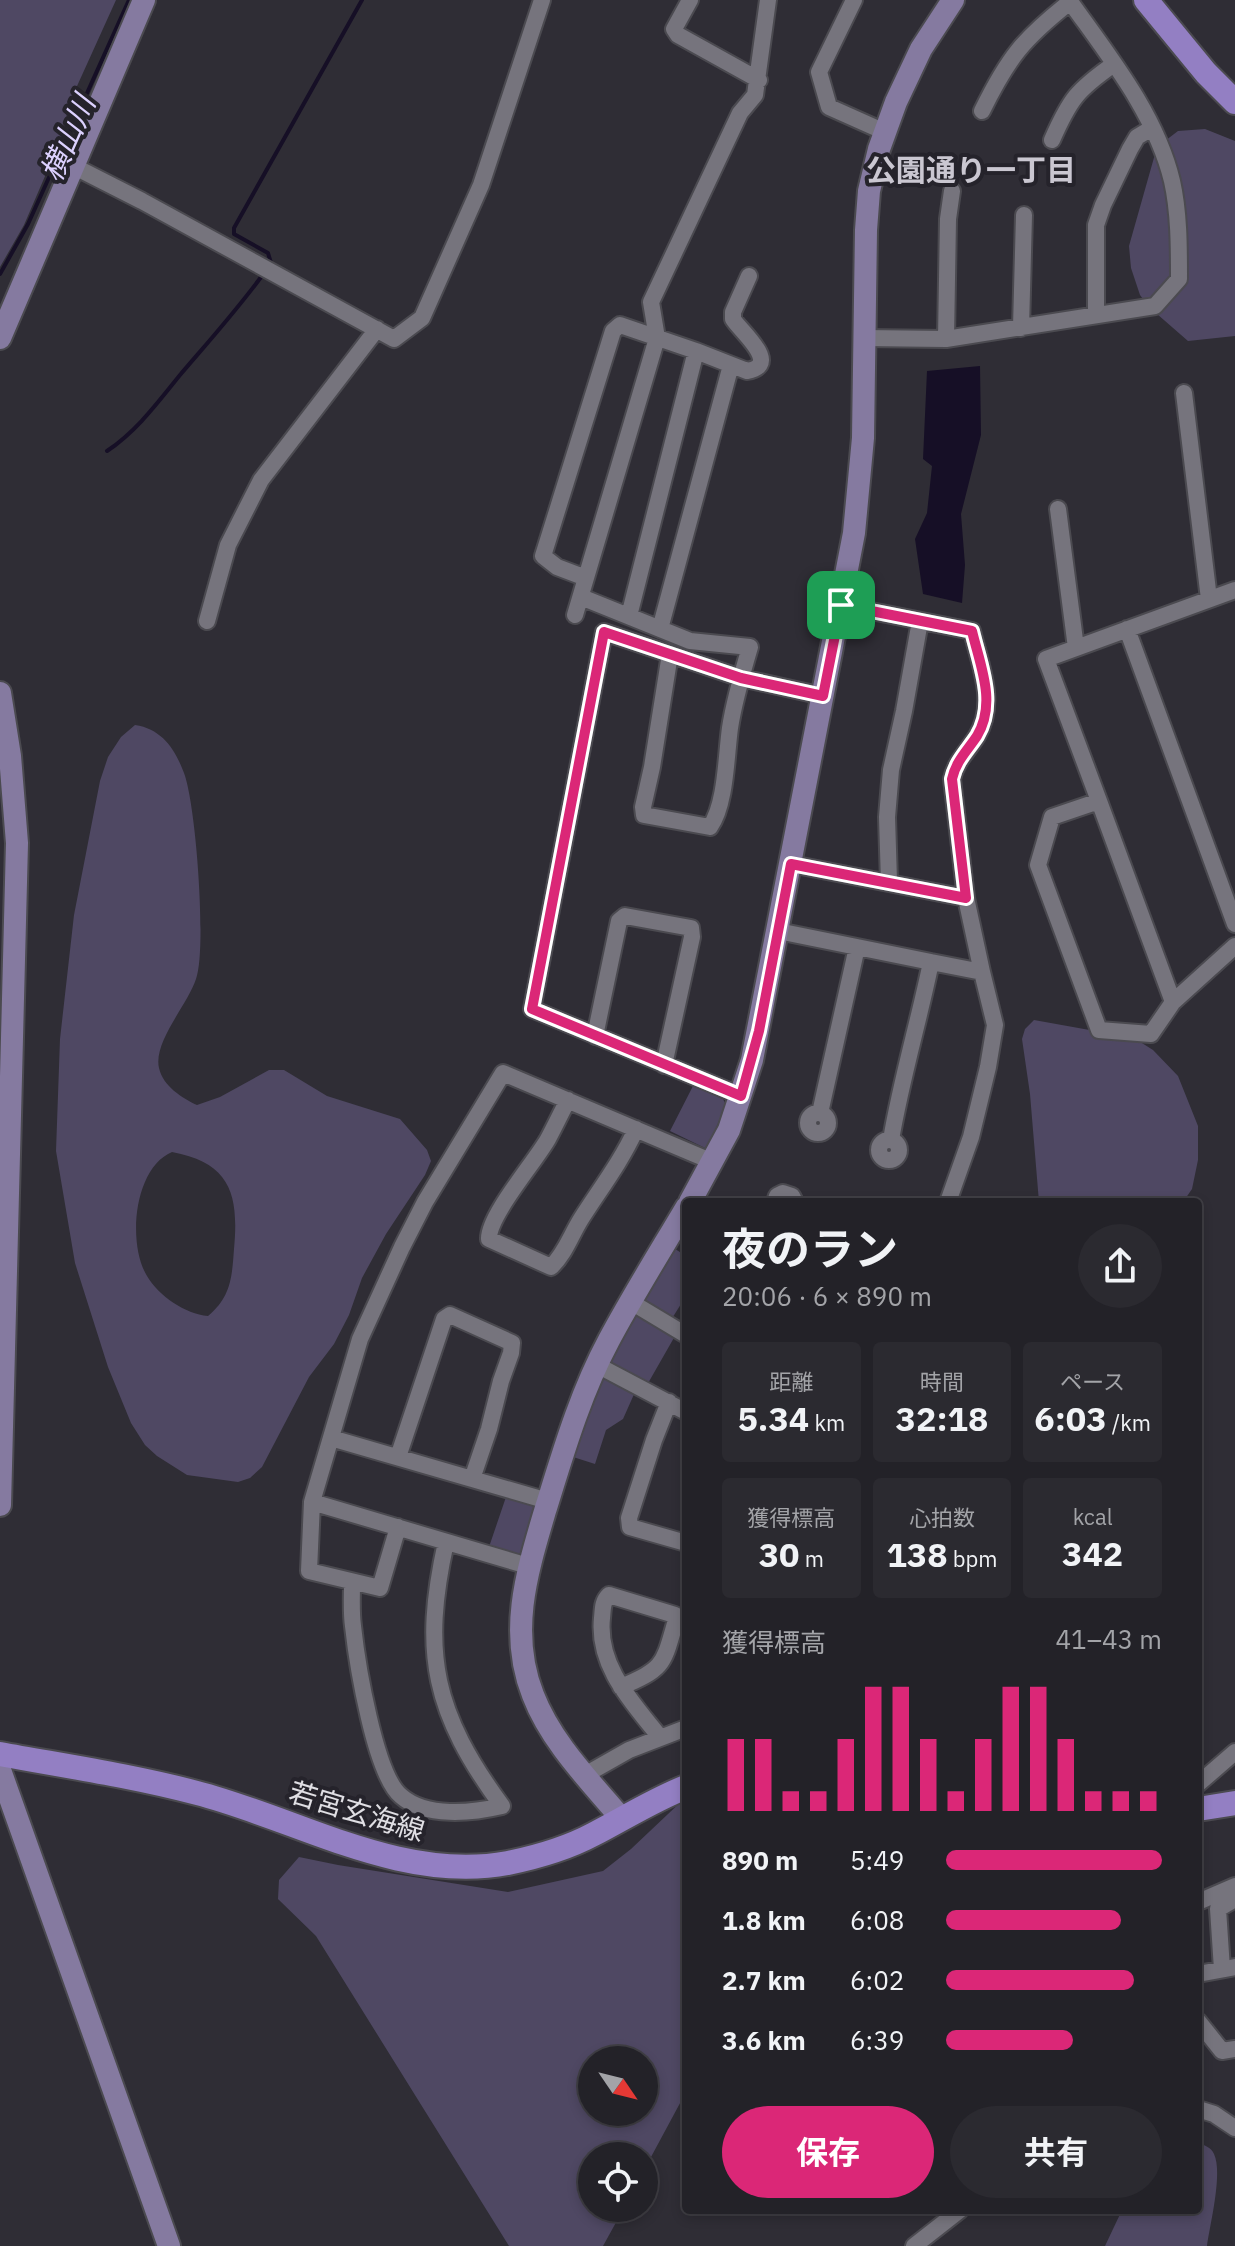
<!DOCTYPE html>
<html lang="ja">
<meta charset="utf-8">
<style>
body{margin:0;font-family:"IBM Plex Sans","Noto Sans JP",sans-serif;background:#2b2a30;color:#f1f3f6;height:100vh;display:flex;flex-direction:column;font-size:30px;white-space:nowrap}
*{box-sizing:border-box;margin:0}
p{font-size:26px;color:#a3a4a8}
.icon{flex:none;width:44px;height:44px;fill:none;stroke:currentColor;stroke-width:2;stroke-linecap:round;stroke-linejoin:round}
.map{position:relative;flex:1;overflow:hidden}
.details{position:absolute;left:682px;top:1198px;width:520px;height:1016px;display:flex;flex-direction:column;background:#232228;border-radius:8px;box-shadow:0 4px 12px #0003,0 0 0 2px #403f45}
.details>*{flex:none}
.needle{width:52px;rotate:125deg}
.controls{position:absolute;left:578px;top:2046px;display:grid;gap:16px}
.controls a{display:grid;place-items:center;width:80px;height:80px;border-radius:50%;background:#232228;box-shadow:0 4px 12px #0003,0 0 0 2px #403f45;font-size:40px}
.pin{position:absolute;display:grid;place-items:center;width:68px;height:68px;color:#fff;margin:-34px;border-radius:16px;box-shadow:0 4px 12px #0006}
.round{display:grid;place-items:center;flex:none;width:84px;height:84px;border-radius:42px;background:#2b2a30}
.head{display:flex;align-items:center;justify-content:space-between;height:136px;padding:0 40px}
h1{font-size:44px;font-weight:700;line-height:60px}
.metrics{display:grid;grid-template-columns:repeat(3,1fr);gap:12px;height:136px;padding:8px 40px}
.metrics div{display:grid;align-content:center;border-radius:8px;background:#2b2a30;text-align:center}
.metrics b{font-size:34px;font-weight:700}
.metrics small{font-size:22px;font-weight:400}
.metrics p{font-size:22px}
.chart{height:224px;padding:16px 40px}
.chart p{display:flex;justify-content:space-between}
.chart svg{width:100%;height:144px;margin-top:8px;stroke:#db2777;stroke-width:6}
.primary-button{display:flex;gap:16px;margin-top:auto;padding:16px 40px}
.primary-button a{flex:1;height:92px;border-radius:48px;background:#db2777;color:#fff;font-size:32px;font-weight:700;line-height:92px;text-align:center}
.primary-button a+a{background:#2b2a30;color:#f1f3f6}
ul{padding:0 40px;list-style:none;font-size:26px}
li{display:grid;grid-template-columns:128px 96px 1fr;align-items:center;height:60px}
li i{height:20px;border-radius:10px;background:#db2777}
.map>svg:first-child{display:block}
</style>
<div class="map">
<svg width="1235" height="2246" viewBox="0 0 1235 2246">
<rect width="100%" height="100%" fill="#2f2d35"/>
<path fill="#4f4863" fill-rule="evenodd" d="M 0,0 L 116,0 L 68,106 L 64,132 L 24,225 L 0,267 Z
M 1205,129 L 1235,141 L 1235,336 L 1188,341 L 1149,307 L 1140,295 L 1131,268 L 1129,246 L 1157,147 L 1178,131 Z
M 135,725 C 162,729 175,749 184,773 C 196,804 207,949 196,979 C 188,1004 153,1042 159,1068 C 163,1086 182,1098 197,1105 L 220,1097 L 269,1070 L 284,1070 L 327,1096 L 400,1119 L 427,1150 L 431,1161 L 425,1175 L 386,1234 L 362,1278 L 349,1315 L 334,1344 L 309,1377 L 262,1467 L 250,1478 L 238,1482 L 187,1475 L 157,1456 L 145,1445 L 131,1423 L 108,1367 L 75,1263 L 56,1151 L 60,1039 L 74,915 L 100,781 L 108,757 L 121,737 ZM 172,1152 C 231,1163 239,1195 234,1249 C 232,1277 231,1297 208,1316 C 185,1314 159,1296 147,1276 C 127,1243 134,1168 172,1152 Z
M 1034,1020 L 1134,1038 L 1153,1050 L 1178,1076 L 1198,1126 L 1198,1160 L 1192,1189 L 1183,1202 L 1039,1202 L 1030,1094 L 1022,1039 L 1025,1029 Z
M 693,1086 L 723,1099 L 726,1105 L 709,1144 L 705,1148 L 670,1131 Z
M 672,1247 L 686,1256 L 686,1282 L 683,1287 L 686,1296 L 671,1320 L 644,1302 L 643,1296 Z
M 638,1314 L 675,1336 L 647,1385 L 610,1367 L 607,1360 L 631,1316 Z
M 606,1378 L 635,1392 L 623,1419 L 606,1430 L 595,1464 L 570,1456 L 599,1380 Z
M 506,1497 L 534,1504 L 538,1514 L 527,1553 L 519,1558 L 489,1547 Z
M 686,1797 L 686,2092 L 644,2170 L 644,2156 L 592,2156 L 592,2208 L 624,2208 L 603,2246 L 509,2246 L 316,1936 L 278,1899 L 279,1880 L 299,1857 L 338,1865 L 508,1892 L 603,1871 L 631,1849 ZM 592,2060 L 644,2060 L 644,2112 L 592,2112 Z
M 1198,2143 C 1204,2145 1211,2147 1214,2154 C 1223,2173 1210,2224 1207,2246 L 1105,2246 L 1122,2210 L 1198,2210 Z"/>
<path fill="#160f26" d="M 980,366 L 981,435 L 961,514 L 965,565 L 962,603 L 923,594 L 915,539 L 927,513 L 932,466 L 923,459 L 927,371 Z"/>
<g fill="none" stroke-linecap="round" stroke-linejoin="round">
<path stroke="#160f26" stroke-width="4" d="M 269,266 L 271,263 L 268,253 L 234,234 L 234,228 L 362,0
M 0,274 L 28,224 L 129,0
M 107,451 C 137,431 158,402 180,375 C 209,341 238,309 264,273"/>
<g stroke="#4b4a50" stroke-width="20">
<path id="street" d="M 690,0 L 674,29 L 678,35 L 759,80
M 854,0 L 819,72 L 829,107 L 885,132
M 982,111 C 1008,58 1023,39 1070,2
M 1052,140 C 1070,99 1077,90 1114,64
M 72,169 L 83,171 L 142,201 L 394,339 L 422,318 L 481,185 L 542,0
M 1096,315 L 1096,225 L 1103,205 L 1130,149 L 1137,137 L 1152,128
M 1021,328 L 1024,215
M 864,338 L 946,339 L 1155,306 L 1179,279 C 1179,246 1179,212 1172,181 C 1156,114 1108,55 1069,0
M 946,339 L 948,219 L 952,191
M 1184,393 L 1209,599
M 1058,509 L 1076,648
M 586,578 L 557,567 L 543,556 L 613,331 L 620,325 L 696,351
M 581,597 L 690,641 L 750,647 C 742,674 734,701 730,728 C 726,757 726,804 710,827 L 644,815 L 643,807 L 652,767 L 670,654
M 841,605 L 972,631 C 980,665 997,703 977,736 C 967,752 956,761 952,779 L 966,898
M 575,615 L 657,338 L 651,302 L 740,113 L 755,95 L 768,0
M 629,616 L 696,351 L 747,371 C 783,365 739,330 733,319 L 733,312 L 749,276
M 207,621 L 228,545 L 261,480 L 377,329
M 660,629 L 731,365
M 1127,629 L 1235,924
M 1099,801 L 1046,659 L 1235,590
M 791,864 L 966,898 L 982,972
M 889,882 L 887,817 L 891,770 L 904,711 L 920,621
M 778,931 L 931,962
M 1173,1002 L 1099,801 L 1052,817 L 1038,865 L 1099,1030 L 1151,1034 L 1173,1002 L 1235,946
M 595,1036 L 619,921 L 625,916 L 691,928 L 692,937 L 664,1065
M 741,1096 L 532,1009 L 604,632 L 741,678 L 823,696
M 568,1100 C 561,1113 555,1126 548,1139 C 535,1162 488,1216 489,1239 L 551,1267 C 565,1254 571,1235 581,1219 C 600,1189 621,1162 636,1129
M 820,1113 L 857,947
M808 1123a10 10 0 1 1 20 0a10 10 0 1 1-20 0Z
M879 1150a10 10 0 1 1 20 0a10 10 0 1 1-20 0Z
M 891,1140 C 901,1080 919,1021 931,962 L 982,972 L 995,1025 L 988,1067 L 971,1137 L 948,1202
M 775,1202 L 777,1196 L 783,1193 L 792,1196 L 795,1202
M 631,1302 L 686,1335
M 597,1365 L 686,1412
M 669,1402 L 654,1440 L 629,1518 L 630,1527 L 686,1543
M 331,1438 L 548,1501
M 398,1457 L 444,1319 L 450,1315 L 512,1343 L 511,1353 L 501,1381 L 489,1429 L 472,1479
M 312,1502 L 528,1566
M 398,1527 L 380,1588 L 309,1571 L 312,1502 L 360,1339 L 402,1247 L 425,1202 L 503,1073 L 713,1162
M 352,1583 C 352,1597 351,1612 353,1626 C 357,1663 375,1775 401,1796 C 426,1818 472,1813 502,1806 C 434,1713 421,1654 446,1542
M 621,1687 C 665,1668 663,1665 676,1620 L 675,1615 L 609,1595 C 602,1602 603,1609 602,1618 C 597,1666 632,1702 659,1736
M 585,1775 L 629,1750 L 686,1728
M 1198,1784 L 1235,1752
M 1198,1902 L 1235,1886
M 1222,1969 L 1218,1909 L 1235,1899
M 1198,1974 L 1235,1967
M 1198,2021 L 1222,2051 L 1235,2049
M 1198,2109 L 1214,2114 L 1235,2128
M 914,2246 L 960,2210"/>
</g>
<g stroke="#4b4a50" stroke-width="26">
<path id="secondary" d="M 0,338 L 144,0
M 0,693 L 10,756 L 17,843 L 0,1505
M 690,1202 L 729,1130 L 752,1060 L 854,533 L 863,438 L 866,230 L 869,191 L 879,149 L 896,102 L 921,49 L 953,0
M 0,1770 L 169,2246
M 621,1818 C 589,1780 551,1742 533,1695 C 508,1632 527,1572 545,1511 C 563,1453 580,1394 609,1340 C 633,1295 660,1252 686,1208"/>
</g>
<g stroke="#4b4a50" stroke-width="28">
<path id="primary" d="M 1146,0 L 1206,73 L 1235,102
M 0,1754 C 65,1766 133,1776 197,1793 C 298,1819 400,1883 508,1863 C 537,1857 568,1848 594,1834 C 625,1818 653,1800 686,1787
M 1198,1809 L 1235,1803"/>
</g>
<use href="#street" stroke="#76747d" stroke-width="16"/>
<use href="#secondary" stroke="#857aa0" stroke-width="22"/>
<use href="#primary" stroke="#937fc3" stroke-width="24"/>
</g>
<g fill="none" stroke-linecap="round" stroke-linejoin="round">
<g stroke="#fff" stroke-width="16">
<path id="route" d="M 841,605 L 972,631 C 980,665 997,703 977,736 C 967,751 956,761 952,779 L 966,898 L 791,864 L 759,1031 L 741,1096 L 532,1009 L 604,632 L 741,678 L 823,696 Z"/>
</g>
<use href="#route" stroke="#db2777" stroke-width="10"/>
</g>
<g text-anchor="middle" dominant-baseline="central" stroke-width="8" stroke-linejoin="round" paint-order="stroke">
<g font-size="28" fill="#e0dfe4" stroke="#25232b">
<text transform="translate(357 1811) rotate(17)">若宮玄海線</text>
</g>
<g font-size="30" font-style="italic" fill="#dcd1fe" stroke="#25232b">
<text transform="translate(67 138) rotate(-66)">横山川</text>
</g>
<g font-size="30" font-weight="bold" fill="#cac7d1" stroke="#25232b">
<text x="971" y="169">公園通り一丁目</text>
</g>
</g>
</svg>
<div class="controls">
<a><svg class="needle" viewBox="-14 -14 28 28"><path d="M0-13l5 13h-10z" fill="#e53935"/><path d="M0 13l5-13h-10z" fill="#a3a4a8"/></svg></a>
<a><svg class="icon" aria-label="locate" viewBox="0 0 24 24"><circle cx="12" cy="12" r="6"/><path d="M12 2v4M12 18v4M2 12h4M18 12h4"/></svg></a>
</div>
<div class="pin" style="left:841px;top:605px;background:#1e9e55"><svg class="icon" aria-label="arrive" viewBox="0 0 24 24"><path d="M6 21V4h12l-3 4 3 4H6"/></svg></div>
<section class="details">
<div class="head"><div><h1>夜のラン</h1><p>20:06 · 6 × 890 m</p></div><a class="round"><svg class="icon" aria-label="share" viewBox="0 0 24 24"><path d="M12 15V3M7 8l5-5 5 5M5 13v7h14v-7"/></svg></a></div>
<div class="metrics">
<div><p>距離</p><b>5.34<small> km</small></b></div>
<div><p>時間</p><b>32:18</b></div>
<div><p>ペース</p><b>6:03<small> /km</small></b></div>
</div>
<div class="metrics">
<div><p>獲得標高</p><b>30<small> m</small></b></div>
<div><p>心拍数</p><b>138<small> bpm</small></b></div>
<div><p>kcal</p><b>342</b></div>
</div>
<div class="chart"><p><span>獲得標高</span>41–43 m</p>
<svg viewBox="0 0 160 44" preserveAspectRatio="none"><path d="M5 44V22M15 44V22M25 44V38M35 44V38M45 44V22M55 44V6M65 44V6M75 44V22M85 44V38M95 44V22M105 44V6M115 44V6M125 44V22M135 44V38M145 44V38M155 44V38"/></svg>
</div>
<ul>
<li><b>890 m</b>5:49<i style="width:100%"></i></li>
<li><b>1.8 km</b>6:08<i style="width:81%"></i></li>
<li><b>2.7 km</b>6:02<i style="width:87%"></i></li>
<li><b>3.6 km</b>6:39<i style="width:59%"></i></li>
</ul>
<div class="primary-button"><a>保存</a><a>共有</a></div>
</section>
</div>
